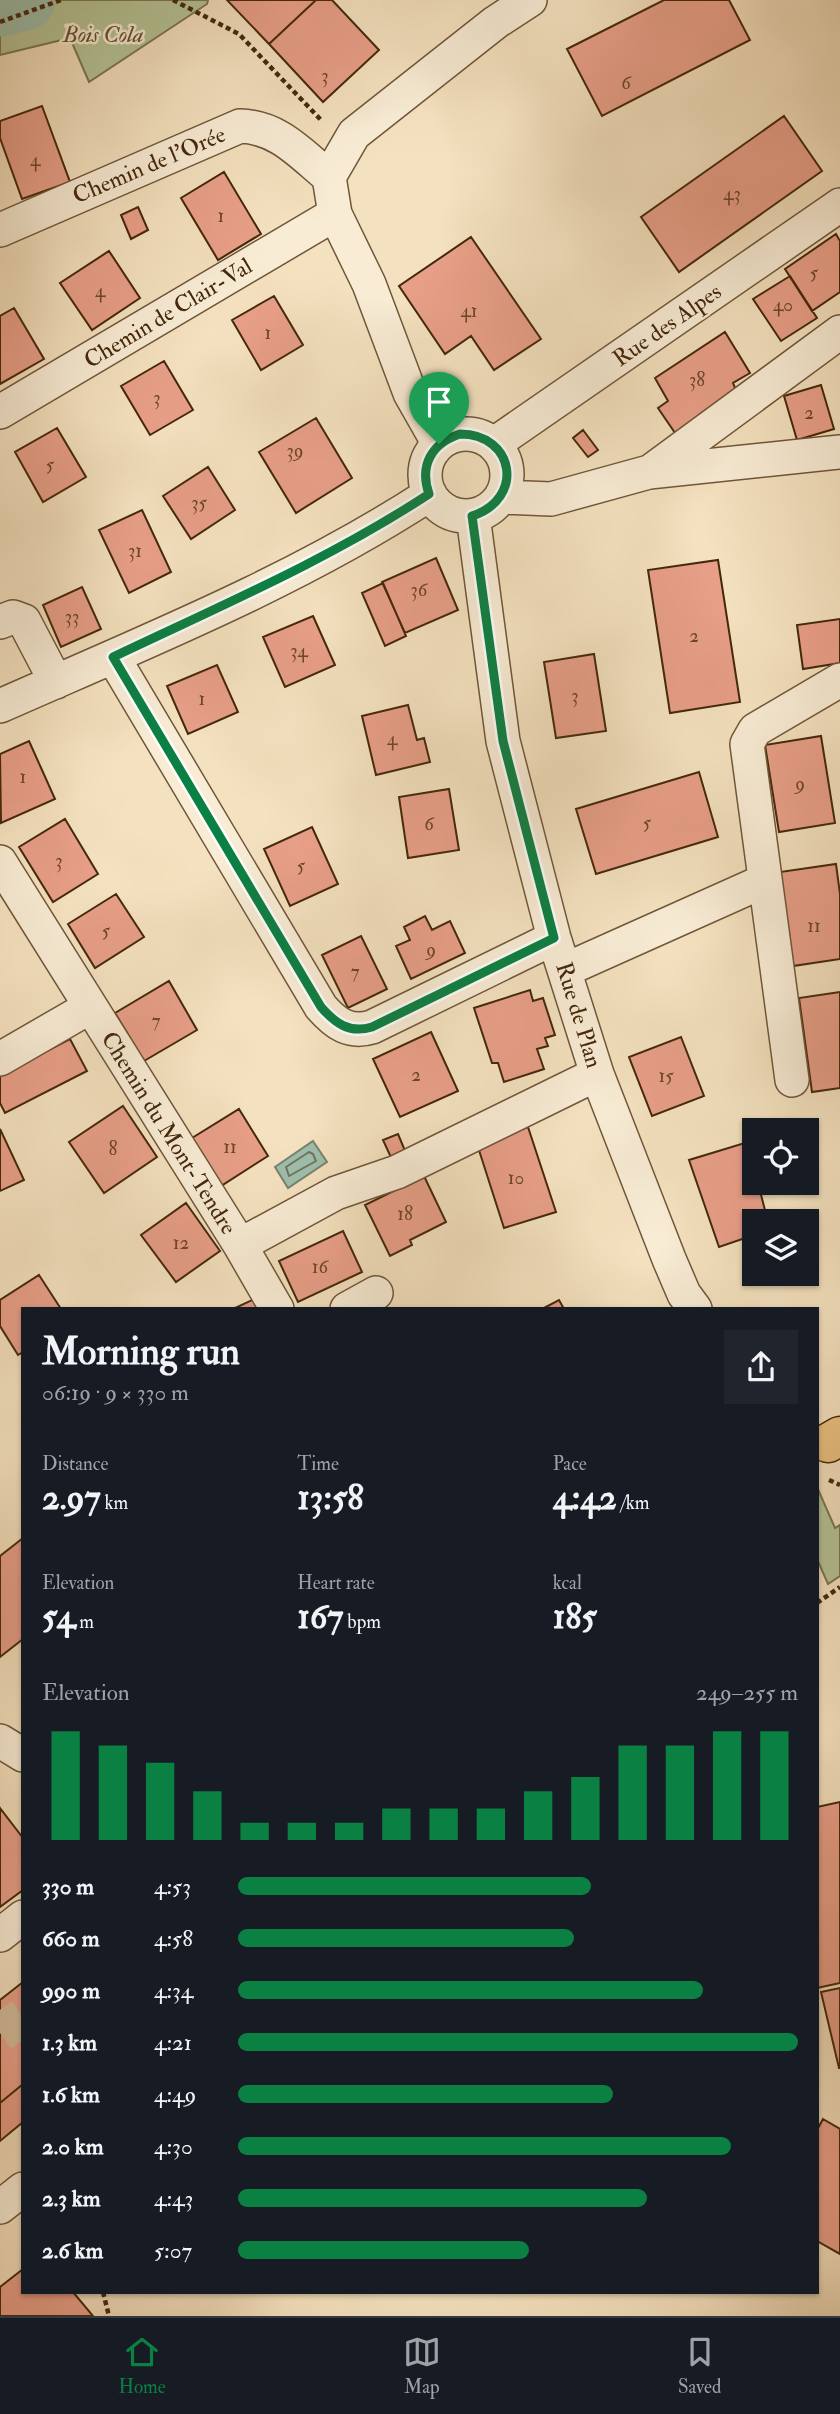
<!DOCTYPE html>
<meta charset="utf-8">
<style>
body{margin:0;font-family:"IM FELL Double Pica",serif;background:#20242c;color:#f1f3f6;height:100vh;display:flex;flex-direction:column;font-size:26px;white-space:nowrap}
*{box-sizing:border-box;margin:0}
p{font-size:23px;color:#9ea1a6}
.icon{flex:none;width:38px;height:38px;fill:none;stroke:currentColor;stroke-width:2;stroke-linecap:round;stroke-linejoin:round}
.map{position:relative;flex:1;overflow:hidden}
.side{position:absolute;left:21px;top:1307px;width:798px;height:987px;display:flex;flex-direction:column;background:#171b24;border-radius:0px;box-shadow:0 2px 5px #0004}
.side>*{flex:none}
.controls{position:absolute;left:742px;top:1118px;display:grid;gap:14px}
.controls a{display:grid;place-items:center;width:77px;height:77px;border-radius:0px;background:#171b24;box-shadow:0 2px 5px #0004;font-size:35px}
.pin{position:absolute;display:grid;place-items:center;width:60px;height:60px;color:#fff;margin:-72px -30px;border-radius:50% 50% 50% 0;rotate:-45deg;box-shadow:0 0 7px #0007}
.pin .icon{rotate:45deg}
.round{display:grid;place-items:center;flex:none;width:74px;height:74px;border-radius:0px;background:#20242c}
.summary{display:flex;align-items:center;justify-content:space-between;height:119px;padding:0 21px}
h1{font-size:38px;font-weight:700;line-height:52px}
.metrics{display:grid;grid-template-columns:repeat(3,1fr);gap:10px;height:119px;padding:7px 21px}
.metrics div{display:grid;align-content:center}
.metrics b{font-size:35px;font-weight:700}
.metrics small{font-size:19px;font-weight:400}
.metrics p{font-size:19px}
.chart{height:196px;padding:14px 21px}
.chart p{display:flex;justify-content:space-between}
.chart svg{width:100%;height:126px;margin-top:7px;stroke:#0b8043;stroke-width:6}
ul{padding:0 21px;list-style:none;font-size:23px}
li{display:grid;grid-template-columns:112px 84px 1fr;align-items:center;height:52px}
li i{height:18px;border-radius:9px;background:#0b8043}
.dock{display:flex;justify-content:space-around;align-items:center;height:98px;border-top:2px solid #363941;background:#171b24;font-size:19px;color:#9ea1a6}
.dock a{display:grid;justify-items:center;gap:4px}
.dock .on{color:#0b8043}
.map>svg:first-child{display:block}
</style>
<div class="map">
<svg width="840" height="2316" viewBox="0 0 840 2316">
<rect width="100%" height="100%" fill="#f4e1bf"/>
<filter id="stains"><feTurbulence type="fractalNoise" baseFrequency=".00286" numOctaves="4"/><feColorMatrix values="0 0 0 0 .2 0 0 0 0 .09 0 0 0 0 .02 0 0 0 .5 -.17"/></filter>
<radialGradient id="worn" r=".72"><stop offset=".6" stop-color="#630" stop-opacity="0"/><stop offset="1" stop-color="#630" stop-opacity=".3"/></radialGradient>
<path fill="#b5c497" stroke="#7c7652" stroke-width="2" d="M 0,0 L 208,0 L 207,4 L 89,82 L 70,38 L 0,55 Z
M 817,1487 L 835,1528 L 840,1525 L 840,1576 L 828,1584 L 817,1559 Z"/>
<path fill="#9dbeac" stroke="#79826c" stroke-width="2" d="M 313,1141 L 327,1162 L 288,1188 L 275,1167 Z"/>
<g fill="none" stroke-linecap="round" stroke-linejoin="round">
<path stroke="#70735c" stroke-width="2" d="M 309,1152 L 313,1154 L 316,1161 L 289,1176 L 286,1167 Z"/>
<path stroke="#9dbeac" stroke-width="61" d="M 0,6 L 25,0"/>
</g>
<path fill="#e89f88" stroke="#44280c" stroke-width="2" d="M 227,0 L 316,0 L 269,44 Z
M 316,0 L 332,0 L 379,50 L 323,102 L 269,44 Z
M 664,0 L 729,0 L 750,40 L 602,116 L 567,49 Z
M 42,106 L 70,182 L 22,199 L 0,138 L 0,121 Z
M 784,116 L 822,171 L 679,272 L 641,217 Z
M 224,172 L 261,234 L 218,260 L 181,198 Z
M 138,207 L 148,230 L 131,239 L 121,215 Z
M 836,234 L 840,241 L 840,292 L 812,311 L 785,269 Z
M 471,237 L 541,339 L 494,370 L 471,336 L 445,354 L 399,286 Z
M 109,251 L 140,298 L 92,330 L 60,283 Z
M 790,276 L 817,318 L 781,341 L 753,299 Z
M 274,296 L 303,345 L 261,370 L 232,320 Z
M 14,308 L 44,359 L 0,384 L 0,316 Z
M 725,332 L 750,373 L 733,383 L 738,395 L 675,433 L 658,408 L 668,401 L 655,378 Z
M 164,361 L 193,410 L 150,435 L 121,386 Z
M 821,385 L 834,429 L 797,440 L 784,396 Z
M 316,418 L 352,478 L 296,513 L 259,452 Z
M 57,428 L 86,477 L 43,502 L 15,452 Z
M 583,430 L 598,450 L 588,457 L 573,438 Z
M 208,467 L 235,510 L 191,539 L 163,496 Z
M 142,510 L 171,572 L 129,593 L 99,530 Z
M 436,558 L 458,610 L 405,633 L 382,582 Z
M 718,560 L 740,702 L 670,713 L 648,570 Z
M 383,583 L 406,636 L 385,646 L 362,593 Z
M 82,587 L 101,629 L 61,647 L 43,605 Z
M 313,616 L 335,665 L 285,687 L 263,637 Z
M 840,619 L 840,663 L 803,669 L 797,625 Z
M 594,654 L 606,731 L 556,738 L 544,662 Z
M 217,665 L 238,712 L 188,734 L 167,686 Z
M 408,705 L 417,740 L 424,738 L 430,762 L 376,775 L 362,716 Z
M 821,736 L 835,823 L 779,832 L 765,745 Z
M 29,741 L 55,799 L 1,823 L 0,754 Z
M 699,772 L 718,837 L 596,874 L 576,809 Z
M 449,789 L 459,850 L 408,858 L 399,797 Z
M 65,819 L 98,874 L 53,902 L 19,847 Z
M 312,827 L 338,884 L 290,906 L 264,849 Z
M 836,864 L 840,894 L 840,959 L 793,966 L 780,872 Z
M 116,894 L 144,937 L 95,968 L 68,924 Z
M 425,916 L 432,930 L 450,921 L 465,953 L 411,979 L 396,946 L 410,940 L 404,927 Z
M 361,936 L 387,989 L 348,1008 L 322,955 Z
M 169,981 L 197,1030 L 144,1061 L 115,1013 Z
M 530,990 L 533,1001 L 543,998 L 555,1035 L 545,1038 L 548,1046 L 537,1049 L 544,1069 L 504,1082 L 498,1063 L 492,1063 L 474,1008 Z
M 840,992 L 840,1088 L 812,1092 L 799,998 Z
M 431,1032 L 458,1091 L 400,1117 L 373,1059 Z
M 681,1037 L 704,1096 L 652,1116 L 629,1057 Z
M 70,1039 L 87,1071 L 5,1113 L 0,1103 L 0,1075 Z
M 123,1106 L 157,1157 L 104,1193 L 69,1142 Z
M 239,1109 L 268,1156 L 221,1186 L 192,1138 Z
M 528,1127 L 556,1212 L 504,1228 L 477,1144 Z
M 0,1129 L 24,1180 L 0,1191 Z
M 398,1134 L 408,1158 L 394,1164 L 383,1140 Z
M 748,1142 L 754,1183 L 758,1183 L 768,1222 L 754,1222 L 754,1235 L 719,1247 L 689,1160 Z
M 424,1176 L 446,1222 L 410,1240 L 412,1245 L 390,1256 L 365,1205 Z
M 186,1203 L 220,1251 L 176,1282 L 141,1235 Z
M 343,1231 L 362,1272 L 298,1302 L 279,1261 Z
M 39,1275 L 61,1309 L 23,1309 L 23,1352 L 18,1355 L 0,1326 L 0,1300 Z
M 263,1295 L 270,1309 L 233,1309 Z
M 559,1300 L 564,1309 L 542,1309 Z
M 23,1538 L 23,1639 L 0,1657 L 0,1556 Z
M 840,1802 L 840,1983 L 817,1988 L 817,1807 Z
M 0,1808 L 23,1838 L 23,1890 L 0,1907 Z
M 23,1982 L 23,2084 L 0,2103 L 0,2000 Z
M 840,1988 L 840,2068 L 839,2068 L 821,1992 Z
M 23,2084 L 23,2122 L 0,2141 L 0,2103 Z
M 823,2119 L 840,2129 L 840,2254 L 817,2241 L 817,2130 Z
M 23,2269 L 23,2292 L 73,2292 L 93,2316 L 0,2316 L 0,2287 Z"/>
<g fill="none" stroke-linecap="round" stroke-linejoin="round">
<path stroke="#d1bc9b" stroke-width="38" stroke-dasharray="38 19" stroke-linecap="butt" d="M 0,2033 L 23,2017"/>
<g stroke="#705639" stroke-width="36">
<path id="minor" d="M 0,230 L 240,126 C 278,127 300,153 329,177
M 0,412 L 335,214
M425 475a41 41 0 1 1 82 0a41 41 0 1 1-82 0Z
M 439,444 L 410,393 L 369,284 L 335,214 L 329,177 L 354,134 L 496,22 L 530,0
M 494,444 L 840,205
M 651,471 L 840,332
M 501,497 L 551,499 L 649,472 L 840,452
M 473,516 L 503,741 L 554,938 L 597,1074 L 669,1259 L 684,1294 L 695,1309
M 0,622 L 13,617 L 24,621 L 56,682
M 113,657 L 321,1007 C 335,1023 349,1034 372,1027 L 554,938
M 0,706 C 145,642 297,581 430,494
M 0,862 L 240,1245 L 336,1193 L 397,1172 L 597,1074
M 565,970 L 764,881
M 0,1059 L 90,1007
M 792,1080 L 747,744 L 755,730 L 840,680
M 240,1245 L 277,1309
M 347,1309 L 376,1293
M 0,1741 L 23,1755
M 0,1935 L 23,1917
M 0,2207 L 23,2189"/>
</g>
<g stroke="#44280c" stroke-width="41">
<path id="major" d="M 828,1443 L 840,1436"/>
</g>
<path stroke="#44280c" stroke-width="4.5" stroke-dasharray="5 3.5" stroke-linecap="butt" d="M 173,0 L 239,34 L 322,121
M 0,22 L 61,0
M 829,1480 L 840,1485
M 817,1603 L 840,1587
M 103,2292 L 109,2316"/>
<use href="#minor" stroke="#f8ecd5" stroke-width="33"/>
<use href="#major" stroke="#eac080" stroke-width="38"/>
</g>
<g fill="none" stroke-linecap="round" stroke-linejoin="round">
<g stroke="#fff" stroke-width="14">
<path id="route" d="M 460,434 C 515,434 525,499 472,516 L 503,741 L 554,938 L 372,1027 C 349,1034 335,1023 321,1007 L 113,657 C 220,606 330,559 429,494 C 419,465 432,443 460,434 Z"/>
</g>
<use href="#route" stroke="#0b8043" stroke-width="9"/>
</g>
<g text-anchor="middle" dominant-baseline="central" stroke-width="5" stroke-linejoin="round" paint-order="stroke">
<g font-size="19" fill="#6d462b">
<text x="325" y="76">3</text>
<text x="626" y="83">6</text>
<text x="35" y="160">4</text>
<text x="732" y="194">43</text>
<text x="221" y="216">1</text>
<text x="814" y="273">5</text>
<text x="100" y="291">4</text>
<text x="783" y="305">40</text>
<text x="469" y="311">41</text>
<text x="268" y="333">1</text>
<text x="697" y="380">38</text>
<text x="157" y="398">3</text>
<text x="809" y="413">2</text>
<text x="295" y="451">39</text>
<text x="50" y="465">5</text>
<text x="199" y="503">35</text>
<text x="135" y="551">31</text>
<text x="419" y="590">36</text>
<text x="72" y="617">33</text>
<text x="694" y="636">2</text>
<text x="299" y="651">34</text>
<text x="575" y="696">3</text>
<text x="202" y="699">1</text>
<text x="392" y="739">4</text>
<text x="23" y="777">1</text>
<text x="800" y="784">9</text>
<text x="647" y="823">5</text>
<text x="429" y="824">6</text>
<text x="59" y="861">3</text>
<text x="301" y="866">5</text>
<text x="814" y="926">11</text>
<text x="106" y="931">5</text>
<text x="431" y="950">9</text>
<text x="355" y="972">7</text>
<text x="156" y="1021">7</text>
<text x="416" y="1075">2</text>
<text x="666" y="1076">15</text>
<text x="230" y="1147">11</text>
<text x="113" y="1149">8</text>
<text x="516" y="1178">10</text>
<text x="405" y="1214">18</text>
<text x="181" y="1243">12</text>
<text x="320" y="1267">16</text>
</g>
<g font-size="23" font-style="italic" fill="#604f2f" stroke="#f8ecd5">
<text x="103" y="34">Bois Cola</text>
</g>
<g font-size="23" fill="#44280c" stroke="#f8ecd5">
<text transform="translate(149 165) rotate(-23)">Chemin de l'Orée</text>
<text transform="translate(168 313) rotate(-31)">Chemin de Clair-Val</text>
<text transform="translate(667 325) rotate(-35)">Rue des Alpes</text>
<text transform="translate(579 1015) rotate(73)">Rue de Plan</text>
<text transform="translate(169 1133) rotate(58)">Chemin du Mont-Tendre</text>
</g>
</g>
<rect width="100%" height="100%" filter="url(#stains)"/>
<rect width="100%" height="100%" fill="url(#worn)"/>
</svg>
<div class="controls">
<a><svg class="icon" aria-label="locate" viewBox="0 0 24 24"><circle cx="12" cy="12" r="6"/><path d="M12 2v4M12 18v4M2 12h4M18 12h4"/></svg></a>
<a><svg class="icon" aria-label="layers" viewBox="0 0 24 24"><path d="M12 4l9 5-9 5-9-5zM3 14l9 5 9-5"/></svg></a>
</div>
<div class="pin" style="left:439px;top:444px;background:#1e9e55"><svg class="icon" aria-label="arrive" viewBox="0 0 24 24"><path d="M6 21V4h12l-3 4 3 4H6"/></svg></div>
<section class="side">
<div class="summary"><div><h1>Morning run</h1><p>06:19 · 9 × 330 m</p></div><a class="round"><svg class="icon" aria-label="share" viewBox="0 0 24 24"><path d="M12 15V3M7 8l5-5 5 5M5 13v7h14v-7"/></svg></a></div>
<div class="metrics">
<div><p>Distance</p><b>2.97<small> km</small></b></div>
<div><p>Time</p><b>13:58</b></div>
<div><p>Pace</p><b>4:42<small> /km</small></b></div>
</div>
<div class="metrics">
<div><p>Elevation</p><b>54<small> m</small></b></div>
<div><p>Heart rate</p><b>167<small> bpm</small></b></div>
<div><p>kcal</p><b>185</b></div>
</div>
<div class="chart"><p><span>Elevation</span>249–255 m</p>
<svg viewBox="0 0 160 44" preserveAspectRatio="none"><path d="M5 44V6M15 44V11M25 44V17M35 44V27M45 44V38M55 44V38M65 44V38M75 44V33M85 44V33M95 44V33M105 44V27M115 44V22M125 44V11M135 44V11M145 44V6M155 44V6"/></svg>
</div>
<ul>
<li><b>330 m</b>4:53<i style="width:63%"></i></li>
<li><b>660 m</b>4:58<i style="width:60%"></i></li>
<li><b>990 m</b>4:34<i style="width:83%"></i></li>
<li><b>1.3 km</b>4:21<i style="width:100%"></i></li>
<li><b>1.6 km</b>4:49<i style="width:67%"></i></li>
<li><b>2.0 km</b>4:30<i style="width:88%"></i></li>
<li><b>2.3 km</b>4:43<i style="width:73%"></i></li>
<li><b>2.6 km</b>5:07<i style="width:52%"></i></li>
</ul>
</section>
</div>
<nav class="dock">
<a class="on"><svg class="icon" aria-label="home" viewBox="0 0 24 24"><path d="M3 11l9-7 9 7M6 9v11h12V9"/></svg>Home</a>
<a><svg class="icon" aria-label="map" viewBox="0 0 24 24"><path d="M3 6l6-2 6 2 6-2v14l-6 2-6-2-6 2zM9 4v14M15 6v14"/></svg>Map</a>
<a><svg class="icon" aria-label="saved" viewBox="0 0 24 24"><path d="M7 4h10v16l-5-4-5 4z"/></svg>Saved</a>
</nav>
